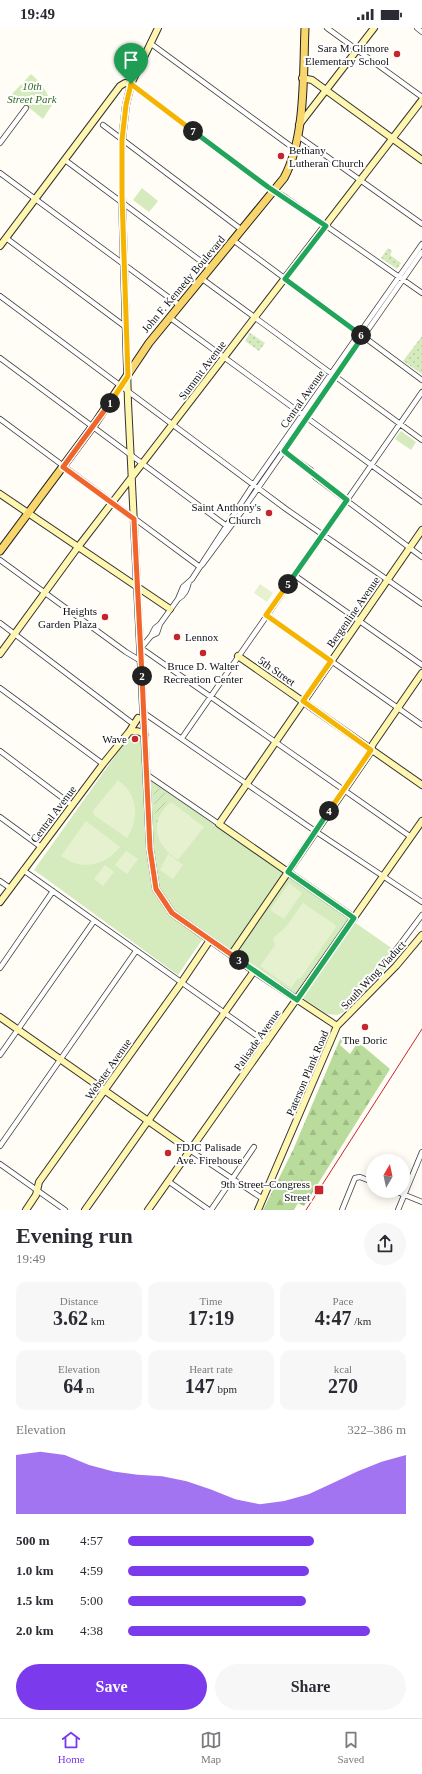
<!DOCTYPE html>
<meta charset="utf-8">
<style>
body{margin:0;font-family:"Times New Roman",serif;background:#f7f7f7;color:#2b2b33;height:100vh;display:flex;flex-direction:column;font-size:15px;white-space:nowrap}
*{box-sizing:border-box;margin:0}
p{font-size:13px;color:#7c7c81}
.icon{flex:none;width:22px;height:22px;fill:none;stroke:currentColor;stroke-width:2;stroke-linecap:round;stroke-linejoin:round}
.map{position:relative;height:1182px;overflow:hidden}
.panel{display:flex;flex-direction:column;background:#fff;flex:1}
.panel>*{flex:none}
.needle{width:26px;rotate:9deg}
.controls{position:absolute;left:366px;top:1126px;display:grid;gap:8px}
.controls a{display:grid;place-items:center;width:44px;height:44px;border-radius:50%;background:#fff;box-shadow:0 2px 10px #0003;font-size:20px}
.pin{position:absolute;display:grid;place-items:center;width:34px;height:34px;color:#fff;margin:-41px -17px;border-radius:50% 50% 50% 0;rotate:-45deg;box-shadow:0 0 4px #0007}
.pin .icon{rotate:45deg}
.km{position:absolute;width:20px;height:20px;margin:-10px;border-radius:50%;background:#222;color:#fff;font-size:11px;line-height:20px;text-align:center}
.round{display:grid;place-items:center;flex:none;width:42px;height:42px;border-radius:21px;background:#f7f7f7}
.head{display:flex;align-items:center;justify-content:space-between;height:68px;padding:0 16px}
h1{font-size:22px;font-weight:700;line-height:30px}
.stats{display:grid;grid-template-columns:repeat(3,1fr);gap:6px;height:68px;padding:4px 16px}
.stats div{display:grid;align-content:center;border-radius:10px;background:#f7f7f7;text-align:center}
.stats b{font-size:20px;font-weight:700}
.stats small{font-size:11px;font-weight:400}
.stats p{font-size:11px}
.chart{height:112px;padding:8px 16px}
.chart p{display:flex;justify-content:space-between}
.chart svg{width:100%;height:72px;margin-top:4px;fill:#7c3aed;opacity:.7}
.button{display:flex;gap:8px;margin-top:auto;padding:8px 16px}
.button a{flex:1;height:46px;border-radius:24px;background:#7c3aed;color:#fff;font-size:16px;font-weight:700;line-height:46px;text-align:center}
.button a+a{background:#f7f7f7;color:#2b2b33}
ul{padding:0 16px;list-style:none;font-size:13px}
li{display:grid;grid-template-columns:64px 48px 1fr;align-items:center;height:30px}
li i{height:10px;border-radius:5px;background:#7c3aed}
.status{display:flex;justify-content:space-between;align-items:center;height:28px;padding:0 20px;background:#fff;direction:ltr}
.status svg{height:11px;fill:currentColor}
.menu{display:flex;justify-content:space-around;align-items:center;height:56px;border-top:1px solid #e1e1e2;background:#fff;font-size:11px;color:#7c7c81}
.menu a{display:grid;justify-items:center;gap:2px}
.menu .active{color:#7c3aed}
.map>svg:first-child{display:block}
</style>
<div class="status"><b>19:49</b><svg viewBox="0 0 49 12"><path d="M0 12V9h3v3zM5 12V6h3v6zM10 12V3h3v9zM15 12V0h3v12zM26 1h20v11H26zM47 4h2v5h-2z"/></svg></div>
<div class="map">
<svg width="422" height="1182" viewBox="0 0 422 1182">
<defs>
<pattern id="grass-dots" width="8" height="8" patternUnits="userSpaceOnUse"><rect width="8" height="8" fill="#d5ebbd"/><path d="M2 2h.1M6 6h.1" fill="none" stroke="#b6c8a1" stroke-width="1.8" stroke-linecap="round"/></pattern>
<pattern id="forest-firs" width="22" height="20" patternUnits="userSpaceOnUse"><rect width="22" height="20" fill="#b9dc9c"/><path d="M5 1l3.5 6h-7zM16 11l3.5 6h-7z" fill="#9ebc85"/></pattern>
<pattern id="garden-furrows" width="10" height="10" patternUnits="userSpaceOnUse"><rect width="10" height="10" fill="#d5ebbd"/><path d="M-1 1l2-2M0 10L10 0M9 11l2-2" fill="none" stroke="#b6c8a1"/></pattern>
</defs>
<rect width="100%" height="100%" fill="#fffdf5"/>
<path fill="url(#grass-dots)" d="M 388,220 L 392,223 L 390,227 L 401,235 L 397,241 L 381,230 Z
M 250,305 L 265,315 L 259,323 L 245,313 Z
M 422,308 L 422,346 L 403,333 Z"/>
<path fill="url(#forest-firs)" d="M 344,1010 L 340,1017 L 350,1026 L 358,1014 L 390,1041 L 304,1178 L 298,1175 L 294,1182 L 263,1182 L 293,1122 L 340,1011 Z"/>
<path fill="#d5ebbd" d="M 31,46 C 41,55 47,63 52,77 L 43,91 L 12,66 Z
M 142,160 L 158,173 L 149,184 L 133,172 Z
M 401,403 L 416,414 L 411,422 L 395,411 Z
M 135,705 L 141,710 L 145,748 L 400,926 L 344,984 L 337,987 L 327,986 L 206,906 L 178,947 L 34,842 L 130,707 Z"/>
<path fill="url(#garden-furrows)" d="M 155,757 L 167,766 L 165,774 L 167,776 L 161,784 L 158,794 L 156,794 L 153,758 Z"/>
<path fill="#e6f2cf" d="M 260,556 L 273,565 L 267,574 L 254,565 Z
M 118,752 C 138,767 140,789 127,810 L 94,787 L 93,783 Z
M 171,774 L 204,799 L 178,832 C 155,818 148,792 171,774 Z
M 86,793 L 120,819 C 104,838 82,843 61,828 Z
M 126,823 L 138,831 L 127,846 L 115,837 Z
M 168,826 L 183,837 L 173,851 L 160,842 Z
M 105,837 L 114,844 L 103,858 L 94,851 Z
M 289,855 L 302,865 L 284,891 L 270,882 Z
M 303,875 L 334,896 L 336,899 L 300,951 L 298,950 L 291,960 L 260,938 L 275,917 L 273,910 L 286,899 Z"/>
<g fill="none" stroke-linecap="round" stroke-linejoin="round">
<g stroke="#444" stroke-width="6">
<path id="street" d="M 327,0 L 422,69
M 417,0 L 422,4
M 150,15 L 296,122
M 131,56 L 268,159 L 282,167 L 422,265
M 103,97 L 242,202
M 298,108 L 422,196
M 0,115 L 26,80
M 65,132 L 210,240
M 0,145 L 179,277
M 6,210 L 127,300
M 233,212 L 422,352
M 201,250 L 422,412
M 0,268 L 286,481 L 422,576
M 169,289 L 422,474
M 0,330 L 228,499
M 0,391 L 200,539
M 282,422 L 311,442 L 315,449 L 422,529
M 0,532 L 126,624 L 141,633
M 202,537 L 242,483 L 422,224
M 294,547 L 422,637
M 178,571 C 185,567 187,562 189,554
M 266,587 L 422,697
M 0,595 L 132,695
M 160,596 L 157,605 L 151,608 L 141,620 L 411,809
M 151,608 L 155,600 L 160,596 L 178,571 L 183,559 L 192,551 L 251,460 L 422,216
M 0,660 L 103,736
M 144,685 L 315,803 L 422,874
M 182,710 L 422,364
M 0,723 L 72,777
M 146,746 L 219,796
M 0,789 L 41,819
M 23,842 L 267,1015
M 0,853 L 10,860
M 395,923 L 422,887
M 0,940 L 53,863
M 0,1027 L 94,893
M 0,1118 L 136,923
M 191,1123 L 263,1171
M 0,1136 L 65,1182
M 168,1153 L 209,1182
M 395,1163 L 422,1174
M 211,1182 L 254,1119
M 342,1182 L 355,1150 L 360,1149 L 373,1154
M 398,1182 L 422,1124"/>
</g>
<g stroke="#333" stroke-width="8">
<path id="secondary" d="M 158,0 L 131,56 L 126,77 L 122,112 L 122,168 L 128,374 L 150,821 L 156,861 L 172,885 L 254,943 L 337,998
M 302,50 L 312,52 L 422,132
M 299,97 L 374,0
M 0,218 L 120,58 L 125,55 L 131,56
M 0,466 L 170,581
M 0,626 L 78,519 L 422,72
M 238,628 L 422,757
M 129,704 C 135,702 140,703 145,707
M 0,874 L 103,736 L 129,704 L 138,690
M 354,890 L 219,796 L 422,502
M 231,927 L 369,726 L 373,716 L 422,645
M 0,989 L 191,1123
M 337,998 L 396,938 L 422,907
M 26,1182 L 36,1167 L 39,1154 L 179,958 L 210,912
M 85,1182 L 254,943
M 148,1182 L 422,793
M 258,1182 L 337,998"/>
</g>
<g stroke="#222" stroke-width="9">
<path id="primary" d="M 0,523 L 96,394 L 149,315 L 284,150 C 306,109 303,46 305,0"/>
</g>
<use href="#street" stroke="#fff" stroke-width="4.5"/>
<use href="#secondary" stroke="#fff6b0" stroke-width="6"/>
<use href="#primary" stroke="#f9d66b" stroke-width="7"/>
<path stroke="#c4262e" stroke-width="1" d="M 306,1182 L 422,1001"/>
</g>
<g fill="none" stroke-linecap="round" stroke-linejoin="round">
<g stroke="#fff" stroke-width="8">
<path id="split-1" d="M 110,375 L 128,348 L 122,168 L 122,112 L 126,77 L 131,56"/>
</g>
<g stroke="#fff" stroke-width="8">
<path id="split-2" d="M 110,375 L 63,439 L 134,491 L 142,648"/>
</g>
<g stroke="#fff" stroke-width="8">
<path id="split-3" d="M 142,648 L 150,821 L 156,861 L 172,885 L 239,932"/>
</g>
<g stroke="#fff" stroke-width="8">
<path id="split-4" d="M 239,932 L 297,972 L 354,890 L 288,844 L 329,783"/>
</g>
<g stroke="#fff" stroke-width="8">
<path id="split-5" d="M 288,556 L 266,587 L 331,633 L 303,673 L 371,722 L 329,783"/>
</g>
<g stroke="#fff" stroke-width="8">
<path id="split-6" d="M 288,556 L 347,472 L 284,423 L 363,308 L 361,307"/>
</g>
<g stroke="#fff" stroke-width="8">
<path id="split-7" d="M 193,103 L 268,159 L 326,198 L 285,251 L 361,307"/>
</g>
<g stroke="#fff" stroke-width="8">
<path id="split-8" d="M 131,56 L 193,103"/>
</g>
<use href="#split-1" stroke="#f5b400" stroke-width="5"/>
<use href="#split-2" stroke="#f0652b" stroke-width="5"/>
<use href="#split-3" stroke="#f0652b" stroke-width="5"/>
<use href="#split-4" stroke="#22a559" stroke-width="5"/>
<use href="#split-5" stroke="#f5b400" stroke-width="5"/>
<use href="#split-6" stroke="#22a559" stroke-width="5"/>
<use href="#split-7" stroke="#22a559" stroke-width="5"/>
<use href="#split-8" stroke="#f5b400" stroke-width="5"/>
</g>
<g fill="#c4262e" stroke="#fff" stroke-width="1.5">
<circle cx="397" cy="26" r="4"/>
<circle cx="281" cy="128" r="4"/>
<circle cx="269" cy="485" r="4"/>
<circle cx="105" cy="589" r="4"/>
<circle cx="177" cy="609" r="4"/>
<circle cx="203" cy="625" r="4"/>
<circle cx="135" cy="711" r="4"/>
<circle cx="365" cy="999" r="4"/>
<circle cx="168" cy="1125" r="4"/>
<rect x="314" y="1157" width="10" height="10" rx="2"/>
</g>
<g text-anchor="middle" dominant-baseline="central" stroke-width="4" stroke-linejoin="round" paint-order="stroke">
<g font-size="11" fill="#111" stroke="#fff" text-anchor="end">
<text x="389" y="20">Sara M Glimore<tspan x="389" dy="13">Elementary School</tspan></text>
<text x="289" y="122" text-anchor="start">Bethany<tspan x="289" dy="13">Lutheran Church</tspan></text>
<text x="261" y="479">Saint Anthony's<tspan x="261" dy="13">Church</tspan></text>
<text x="97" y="583">Heights<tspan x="97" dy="13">Garden Plaza</tspan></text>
<text x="185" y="609" text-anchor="start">Lennox</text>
<text x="203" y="638" text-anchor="middle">Bruce D. Walter<tspan x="203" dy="13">Recreation Center</tspan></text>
<text x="127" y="711">Wave</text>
<text x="365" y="1012" text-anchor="middle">The Doric</text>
<text x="176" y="1119" text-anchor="start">FDJC Palisade<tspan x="176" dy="13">Ave. Firehouse</tspan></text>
<text x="310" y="1156">9th Street–Congress<tspan x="310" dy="13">Street</tspan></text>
</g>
<g font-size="11" font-style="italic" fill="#2f6b1f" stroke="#fff">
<text x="32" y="58">10th<tspan x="32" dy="13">Street Park</tspan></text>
</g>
<g font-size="11" fill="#111" stroke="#fff">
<text transform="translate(183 256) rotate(-50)">John F. Kennedy Boulevard</text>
<text transform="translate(202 342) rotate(-53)">Summit Avenue</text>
<text transform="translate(302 371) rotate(-55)">Central Avenue</text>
<text transform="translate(353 584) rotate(-55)">Bergenline Avenue</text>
<text transform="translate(277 643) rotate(35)">5th Street</text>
<text transform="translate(53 786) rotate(-53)">Central Avenue</text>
<text transform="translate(373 947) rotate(-47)">South Wing Viaduct</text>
<text transform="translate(257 1012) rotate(-55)">Palisade Avenue</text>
<text transform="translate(108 1041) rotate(-55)">Webster Avenue</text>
<text transform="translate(307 1045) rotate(-67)">Paterson Plank Road</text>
</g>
</g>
</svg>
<div class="controls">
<a><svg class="needle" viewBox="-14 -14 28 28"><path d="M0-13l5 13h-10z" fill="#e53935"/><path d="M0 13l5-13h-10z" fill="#7c7c81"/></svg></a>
</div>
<div class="pin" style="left:131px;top:56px;background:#1e9e55"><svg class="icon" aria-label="arrive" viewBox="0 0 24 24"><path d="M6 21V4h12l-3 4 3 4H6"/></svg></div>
<b class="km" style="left:110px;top:375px">1</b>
<b class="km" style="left:142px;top:648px">2</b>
<b class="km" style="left:239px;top:932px">3</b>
<b class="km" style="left:329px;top:783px">4</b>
<b class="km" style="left:288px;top:556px">5</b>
<b class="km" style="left:361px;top:307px">6</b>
<b class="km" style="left:193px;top:103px">7</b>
</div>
<section class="panel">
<div class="head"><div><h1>Evening run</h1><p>19:49</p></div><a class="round"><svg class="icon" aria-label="share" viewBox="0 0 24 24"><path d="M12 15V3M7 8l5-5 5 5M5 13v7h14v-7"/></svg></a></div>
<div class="stats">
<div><p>Distance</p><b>3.62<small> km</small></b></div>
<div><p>Time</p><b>17:19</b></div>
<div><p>Pace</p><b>4:47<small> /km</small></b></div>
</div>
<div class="stats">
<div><p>Elevation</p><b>64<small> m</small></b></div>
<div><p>Heart rate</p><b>147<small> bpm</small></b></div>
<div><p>kcal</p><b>270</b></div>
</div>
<div class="chart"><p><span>Elevation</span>322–386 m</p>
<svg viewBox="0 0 160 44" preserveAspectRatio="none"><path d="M0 44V8L10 6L20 8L30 14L40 18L50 20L60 21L70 24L80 29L90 35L100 38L110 36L120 32L130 25L140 18L150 12L160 8V44z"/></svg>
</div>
<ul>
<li><b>500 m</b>4:57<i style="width:67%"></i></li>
<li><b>1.0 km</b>4:59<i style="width:65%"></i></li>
<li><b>1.5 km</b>5:00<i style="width:64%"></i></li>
<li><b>2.0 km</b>4:38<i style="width:87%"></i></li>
</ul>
<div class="button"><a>Save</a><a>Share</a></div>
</section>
<nav class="menu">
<a class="active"><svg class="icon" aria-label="home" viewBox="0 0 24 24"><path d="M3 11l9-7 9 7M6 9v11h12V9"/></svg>Home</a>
<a><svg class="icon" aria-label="map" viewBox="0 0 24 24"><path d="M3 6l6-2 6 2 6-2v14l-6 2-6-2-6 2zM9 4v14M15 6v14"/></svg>Map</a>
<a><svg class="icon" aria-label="saved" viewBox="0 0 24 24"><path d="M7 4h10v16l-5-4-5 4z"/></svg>Saved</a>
</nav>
